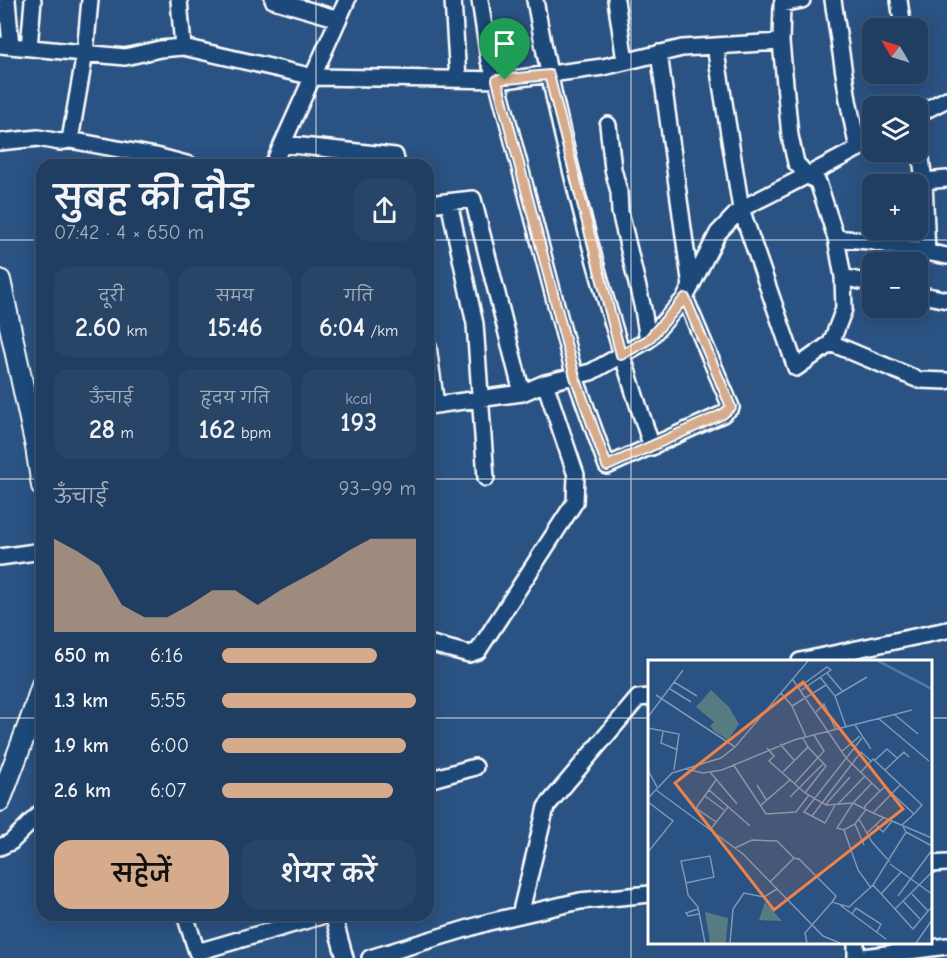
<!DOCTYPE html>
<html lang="hi">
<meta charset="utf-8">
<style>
body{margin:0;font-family:"Comic Neue","Playpen Sans Deva",sans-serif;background:#284568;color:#f1f3f6;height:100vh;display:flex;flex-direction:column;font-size:22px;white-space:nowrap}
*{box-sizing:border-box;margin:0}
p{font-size:20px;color:#a2aebe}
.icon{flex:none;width:33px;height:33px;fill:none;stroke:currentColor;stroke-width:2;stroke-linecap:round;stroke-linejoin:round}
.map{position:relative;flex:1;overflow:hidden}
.drawer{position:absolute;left:36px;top:159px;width:398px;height:762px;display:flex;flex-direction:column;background:#203e62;border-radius:18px;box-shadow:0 3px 15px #0003,0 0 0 2px #3d5777}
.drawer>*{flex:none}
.needle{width:39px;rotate:308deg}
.buttons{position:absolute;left:862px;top:18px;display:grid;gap:12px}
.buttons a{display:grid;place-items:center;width:66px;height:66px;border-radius:12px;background:#203e62;box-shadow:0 3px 15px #0003,0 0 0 2px #3d5777;font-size:30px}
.pin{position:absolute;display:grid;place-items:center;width:51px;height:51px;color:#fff;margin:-62px -26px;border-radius:50% 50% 50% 0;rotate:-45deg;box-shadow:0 0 6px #0007}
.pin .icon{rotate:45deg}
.round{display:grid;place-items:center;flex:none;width:63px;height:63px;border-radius:18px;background:#284568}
.headline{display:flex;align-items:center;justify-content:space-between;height:102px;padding:0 18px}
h1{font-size:33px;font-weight:600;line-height:45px}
.figures{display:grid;grid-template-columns:repeat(3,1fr);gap:9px;height:102px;padding:6px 18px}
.figures div{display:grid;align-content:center;border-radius:15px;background:#284568;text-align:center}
.figures b{font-size:26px;font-weight:600}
.figures small{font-size:16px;font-weight:400}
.figures p{font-size:16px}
.chart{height:168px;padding:12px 18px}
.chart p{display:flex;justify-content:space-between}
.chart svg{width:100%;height:108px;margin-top:6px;fill:#d6ab8b;opacity:.7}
.button{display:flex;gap:12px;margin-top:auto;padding:12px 18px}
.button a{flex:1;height:69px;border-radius:18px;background:#d6ab8b;color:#111;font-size:24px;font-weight:600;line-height:69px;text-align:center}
.button a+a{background:#284568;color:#f1f3f6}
ul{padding:0 18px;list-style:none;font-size:20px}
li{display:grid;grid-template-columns:96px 72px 1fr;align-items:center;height:45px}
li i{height:15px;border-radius:8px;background:#d6ab8b}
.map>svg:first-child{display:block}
</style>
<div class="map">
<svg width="947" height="958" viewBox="0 0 947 958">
<rect width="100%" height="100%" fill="#2a5282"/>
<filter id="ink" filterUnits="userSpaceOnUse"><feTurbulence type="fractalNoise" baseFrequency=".0167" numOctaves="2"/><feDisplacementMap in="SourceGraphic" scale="12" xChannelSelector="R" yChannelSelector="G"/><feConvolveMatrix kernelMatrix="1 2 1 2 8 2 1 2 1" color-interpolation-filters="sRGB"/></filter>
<g filter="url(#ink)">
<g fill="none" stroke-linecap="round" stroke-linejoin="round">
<g stroke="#fff" stroke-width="20">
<path id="minor" d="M 7,0 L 11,46
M 179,0 L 183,47
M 273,0 L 339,19
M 453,0 L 458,79
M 480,0 L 489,61 L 497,80 L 575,377 L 607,466 L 723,414 L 731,407 L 685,298
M 535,0 C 562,151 603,302 652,447
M 616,0 L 625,61
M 833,0 L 848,100 L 858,149
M 899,0 L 903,28
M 781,42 L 790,136 L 796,163 L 807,175 L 818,182 L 836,238 L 843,277 L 844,309 L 831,343 L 796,368 L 741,209 C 785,186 830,165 873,140
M 0,45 L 125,57 L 160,49 L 183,47 L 314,77 L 505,80 L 603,67 L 682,48 L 781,42 L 782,4 L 802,0
M 29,48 L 33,0
M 659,53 L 691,287
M 918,114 L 947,99
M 608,125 L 613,169 L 619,192 L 620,212 L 643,309 L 648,340
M 918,135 L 924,181 L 927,253
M 70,140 L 85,53 L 90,0
M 0,142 L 38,138 L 60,142 L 70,140 L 156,156 L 190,165
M 283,144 L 395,156 L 397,165
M 273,165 L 347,0
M 924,181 L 947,179
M 449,202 L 475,324 L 486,478
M 428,204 L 473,199 L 522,393
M 836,238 L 868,241 L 947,256
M 843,277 L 873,284
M 918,294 L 947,300
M 831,343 L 919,380 L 947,381
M 428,346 L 436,405
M 428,406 L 522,393 L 545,383 L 591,372 L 648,340 L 685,298 L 718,233 L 741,209 L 715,46
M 0,557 L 42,551
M 428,643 L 469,654 L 478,651 L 575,502 L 576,475 L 545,383
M 800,661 L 947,630
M 428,780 L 475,767
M 0,847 L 11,842 L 42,811
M 930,864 L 947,863
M 185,915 L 197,952 L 325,915
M 333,915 L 345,958
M 520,915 L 546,807 L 638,698 L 650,697
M 370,958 L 489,922 L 580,901 L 650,894
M 856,958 L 947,946
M 856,958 L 856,942"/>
</g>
<g stroke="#fff" stroke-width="24">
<path id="major" d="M 0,280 L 36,447 L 42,486
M 0,801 L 32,716 L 42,685"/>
</g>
<use href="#minor" stroke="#1f4a7a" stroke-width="15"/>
<use href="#major" stroke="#1f4a7a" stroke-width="20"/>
</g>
</g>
<g fill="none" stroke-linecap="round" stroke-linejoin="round" filter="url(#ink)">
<g stroke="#fff" stroke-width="12">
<path id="route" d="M 549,75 L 621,355 L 648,340 L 685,298 L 731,407 L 723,414 L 607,466 L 575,377 L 497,80 Z"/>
</g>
<use href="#route" stroke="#d6ab8b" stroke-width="8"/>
</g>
<path fill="none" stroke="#fff" stroke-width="1.5" stroke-opacity="0.55" d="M 316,0 L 316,165M 631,0 L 631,958M 0,240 L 42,240M 428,240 L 947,240M 0,479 L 42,479M 428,479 L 947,479M 0,718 L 42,718M 428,718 L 650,718M 930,718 L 947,718M 316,915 L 316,958"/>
<g transform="translate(648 660)">
<rect width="284" height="284" fill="#2a5282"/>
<path d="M 63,30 L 81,47 L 91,64 L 80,80 L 66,71 L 62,66 L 66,62 L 48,47 ZM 117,242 L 134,261 L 111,260 ZM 57,252 L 80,258 L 78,283 L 62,283 Z" fill="#567c82"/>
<path fill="none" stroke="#457ca2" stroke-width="3" d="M 230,1 L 284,29"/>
<path fill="none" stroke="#7f97b4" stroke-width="1.5" d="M 179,13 L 195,32M 172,17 L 187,36 L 198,67M 145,20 L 198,98 L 232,131 L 237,127 L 266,154 L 254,165 L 258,172 L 225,225 L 201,247 L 184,242 L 157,273 L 159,283M 26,22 L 49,36M 150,28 L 179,7 L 183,10 L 152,31M 22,29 L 43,42M 133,33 L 144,46 L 158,77M 8,35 L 87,87M 187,36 L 219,17M 144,46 L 178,25M 168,52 L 176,44 L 188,70M 247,55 L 270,74M 0,57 L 35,10M 230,58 L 281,101M 207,65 L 223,89M 0,68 L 31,74 L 26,110M 15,72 L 13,83 L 30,90M 132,84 L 146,100M 119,88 L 126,96 L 121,101 L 157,133 L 178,145 L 205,143 L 224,123M 193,92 L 212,76M 227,100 L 239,89 L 249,98M 85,104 L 118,154 L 148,152 L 161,135M 38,109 L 55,113 L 74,110 L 146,80 L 264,50M 0,110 L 9,127M 237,110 L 256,92 L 261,97M 62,112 L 89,144M 135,112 L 160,87 L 155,78M 213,112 L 225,99 L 274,145 L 266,154M 147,123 L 176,91 L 166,75M 109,125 L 119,141M 8,130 L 95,194 L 175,276 L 192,283M 61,130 L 102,166M 232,131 L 217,146 L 217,151 L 207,164 L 196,170 L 189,168 L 205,143 L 225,153 L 284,178M 157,133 L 178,106 L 160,87M 57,136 L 76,150M 142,137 L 175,104M 0,138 L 24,113 L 73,98 L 87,87 L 160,1M 0,142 L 25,161 L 0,192M 178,144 L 202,117M 190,144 L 217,116M 113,145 L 143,119M 187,145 L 177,163 L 156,152 L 214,78M 225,153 L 253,124M 164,156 L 213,92 L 223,101M 211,159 L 224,182 L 242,202M 68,162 L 48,148 L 68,120M 207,164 L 216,185M 228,165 L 235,172 L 244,161M 62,170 L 80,147M 196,170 L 210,210 L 223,228M 258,172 L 284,186M 219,173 L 236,157M 87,188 L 104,180 L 129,181 L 146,198M 242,204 L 284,234M 122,222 L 146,198 L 151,199 L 188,236 L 184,242M 38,223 L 66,217 L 62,196 L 33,201 L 38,223 L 40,235 L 50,247 L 57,283M 225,225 L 247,249 L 284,212M 233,234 L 254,211M 264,234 L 280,251 L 284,247M 250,236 L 284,190M 255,241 L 272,259M 192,245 L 238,279M 50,249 L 38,253 L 40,256 L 51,254M 247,249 L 265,269 L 280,251M 204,254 L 208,248 L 233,264 L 229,272M 82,283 L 85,249 L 96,233 L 116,237 L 129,229M 268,283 L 284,260"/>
<path fill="#ee8249" fill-opacity="0.15" stroke="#ee8249" stroke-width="3" d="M 155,22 L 255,149 L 126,250 L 27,123 Z"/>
<rect width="284" height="284" fill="none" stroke="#fff" stroke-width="3"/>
</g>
</svg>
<div class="buttons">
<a><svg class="needle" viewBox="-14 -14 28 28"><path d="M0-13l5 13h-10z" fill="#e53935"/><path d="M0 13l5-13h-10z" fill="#a2aebe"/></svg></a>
<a><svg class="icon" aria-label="layers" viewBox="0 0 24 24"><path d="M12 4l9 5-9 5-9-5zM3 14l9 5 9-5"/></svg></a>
<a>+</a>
<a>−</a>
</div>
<div class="pin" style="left:505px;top:80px;background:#1e9e55"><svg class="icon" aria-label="arrive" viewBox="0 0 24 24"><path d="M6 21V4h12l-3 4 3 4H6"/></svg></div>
<section class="drawer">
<div class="headline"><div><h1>सुबह की दौड़</h1><p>07:42 · 4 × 650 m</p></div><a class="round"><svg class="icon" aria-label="share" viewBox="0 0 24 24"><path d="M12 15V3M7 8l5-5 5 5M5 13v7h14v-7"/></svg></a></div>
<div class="figures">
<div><p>दूरी</p><b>2.60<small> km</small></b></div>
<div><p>समय</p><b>15:46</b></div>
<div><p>गति</p><b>6:04<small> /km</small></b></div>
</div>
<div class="figures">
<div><p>ऊँचाई</p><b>28<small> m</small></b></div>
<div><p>हृदय गति</p><b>162<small> bpm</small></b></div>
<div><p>kcal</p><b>193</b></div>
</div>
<div class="chart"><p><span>ऊँचाई</span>93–99 m</p>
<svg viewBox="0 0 160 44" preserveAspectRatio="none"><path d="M0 44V6L10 11L20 17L30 33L40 38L50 38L60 33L70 27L80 27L90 33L100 27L110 22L120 17L130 11L140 6L150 6L160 6V44z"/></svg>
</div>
<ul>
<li><b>650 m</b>6:16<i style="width:80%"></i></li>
<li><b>1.3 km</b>5:55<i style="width:100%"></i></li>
<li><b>1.9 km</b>6:00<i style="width:95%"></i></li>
<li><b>2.6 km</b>6:07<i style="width:88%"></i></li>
</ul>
<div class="button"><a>सहेजें</a><a>शेयर करें</a></div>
</section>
</div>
